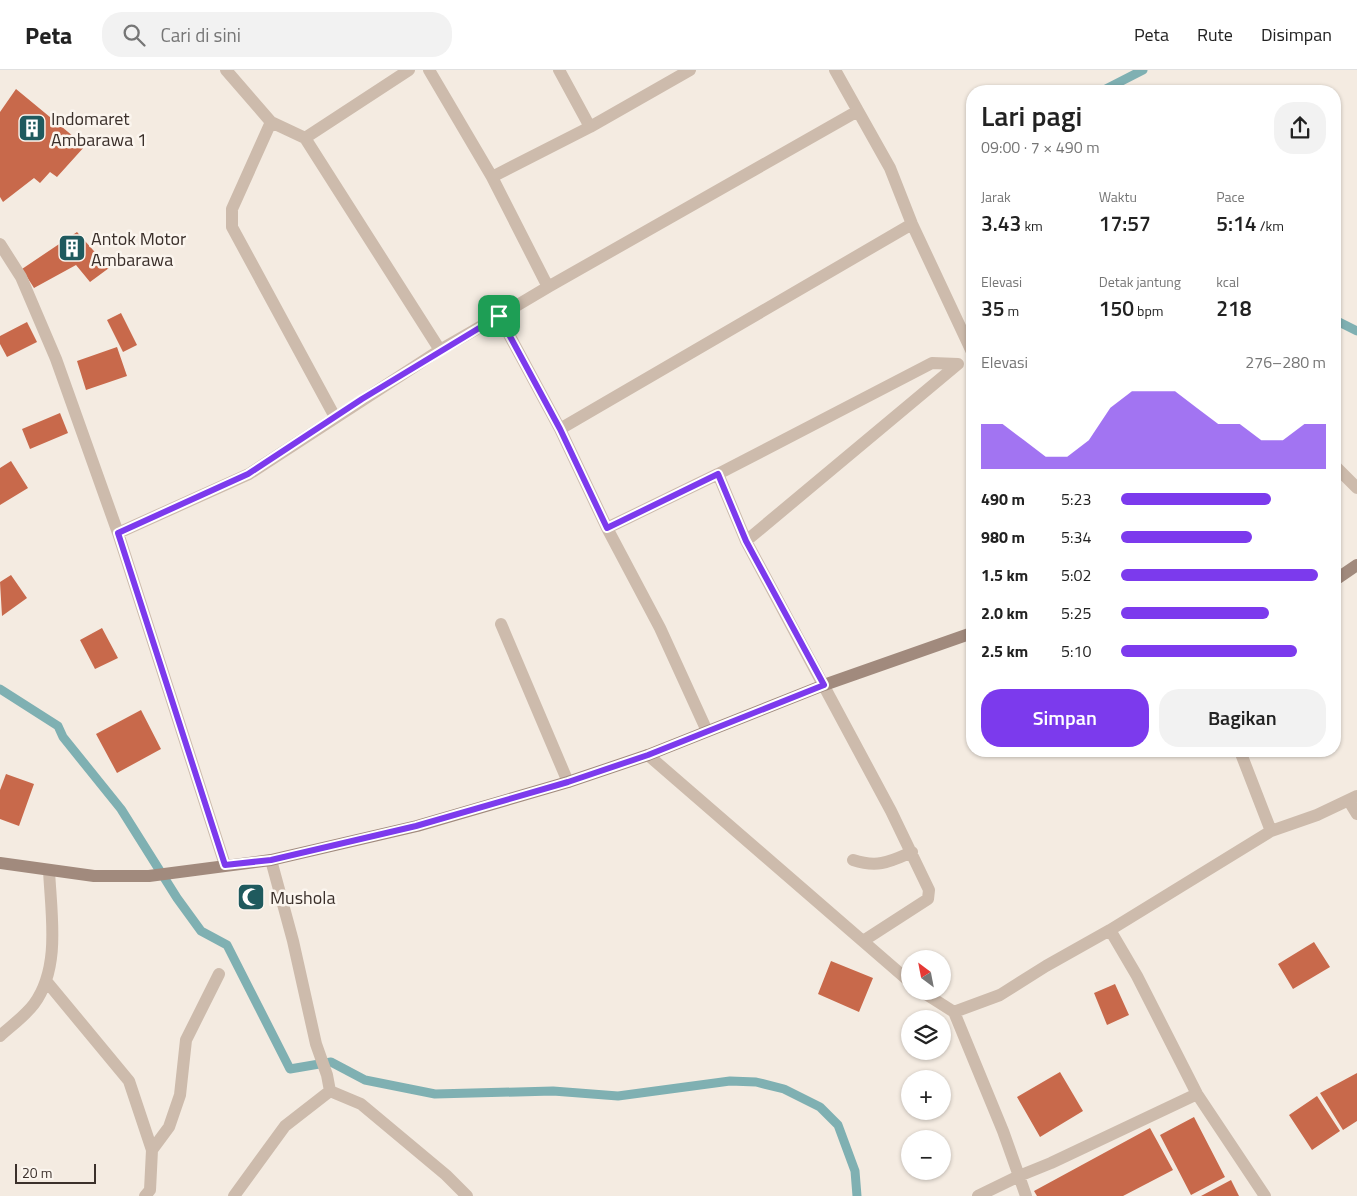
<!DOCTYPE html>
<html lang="id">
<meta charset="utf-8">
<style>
body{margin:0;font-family:"Titillium Web",sans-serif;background:#f2f2f2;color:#222;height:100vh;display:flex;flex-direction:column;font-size:19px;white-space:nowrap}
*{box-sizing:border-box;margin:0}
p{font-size:16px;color:#767676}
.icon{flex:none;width:28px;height:28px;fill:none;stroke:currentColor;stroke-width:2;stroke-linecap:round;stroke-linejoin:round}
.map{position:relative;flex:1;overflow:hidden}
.drawer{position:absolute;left:966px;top:15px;width:375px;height:672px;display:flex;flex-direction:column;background:#fff;border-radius:20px;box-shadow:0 1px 4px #0004}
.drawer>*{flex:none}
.needle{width:32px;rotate:328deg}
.tools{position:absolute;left:901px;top:880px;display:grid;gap:10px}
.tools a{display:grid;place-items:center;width:50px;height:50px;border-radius:50%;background:#fff;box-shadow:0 1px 4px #0004;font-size:25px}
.scale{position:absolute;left:15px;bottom:12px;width:81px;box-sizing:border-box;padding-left:5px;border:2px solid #3b302b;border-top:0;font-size:14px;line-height:18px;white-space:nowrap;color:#3b302b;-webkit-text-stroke:4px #fbf5ee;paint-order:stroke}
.pin{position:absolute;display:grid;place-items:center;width:42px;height:42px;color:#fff;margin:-21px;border-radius:10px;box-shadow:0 2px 8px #0006}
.round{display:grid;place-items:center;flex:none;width:52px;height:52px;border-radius:20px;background:#f2f2f2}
.head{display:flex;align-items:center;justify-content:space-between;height:85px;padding:0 15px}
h1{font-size:28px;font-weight:600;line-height:38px}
.figures{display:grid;grid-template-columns:repeat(3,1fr);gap:8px;height:85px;padding:5px 15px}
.figures div{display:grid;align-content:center}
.figures b{font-size:21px;font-weight:600}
.figures small{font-size:14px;font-weight:400}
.figures p{font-size:14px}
.chart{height:140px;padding:10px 15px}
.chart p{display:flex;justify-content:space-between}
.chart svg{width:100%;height:90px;margin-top:5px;fill:#7c3aed;opacity:.7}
.cta{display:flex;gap:10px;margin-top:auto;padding:10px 15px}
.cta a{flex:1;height:58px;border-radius:20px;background:#7c3aed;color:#fff;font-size:20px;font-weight:600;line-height:58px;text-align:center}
.cta a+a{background:#f2f2f2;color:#222}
ul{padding:0 15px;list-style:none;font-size:16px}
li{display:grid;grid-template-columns:80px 60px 1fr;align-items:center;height:38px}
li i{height:12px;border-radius:6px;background:#7c3aed}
header{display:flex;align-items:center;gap:30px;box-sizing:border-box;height:70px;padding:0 25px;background:#fff;border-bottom:1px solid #e0e0e0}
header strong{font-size:24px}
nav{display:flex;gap:28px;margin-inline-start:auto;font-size:18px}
.search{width:350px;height:45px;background:#f2f2f2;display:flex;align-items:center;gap:12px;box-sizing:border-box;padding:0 18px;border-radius:20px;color:#767676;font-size:19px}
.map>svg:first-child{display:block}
</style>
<header>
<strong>Peta</strong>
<div class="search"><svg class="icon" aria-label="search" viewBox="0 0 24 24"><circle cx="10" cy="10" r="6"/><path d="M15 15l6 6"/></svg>Cari di sini</div>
<nav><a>Peta</a><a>Rute</a><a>Disimpan</a></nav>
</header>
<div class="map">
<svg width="1357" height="1126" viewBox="0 0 1357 1126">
<rect width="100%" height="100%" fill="#f4ebe1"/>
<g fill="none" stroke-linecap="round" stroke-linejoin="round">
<path stroke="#7fb0b2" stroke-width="9" d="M 1102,21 L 1143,0
M 1335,250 L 1357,261
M 0,619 L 58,656 L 63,667 L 121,739 L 177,828 L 201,861 L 227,875 L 290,999 L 331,992 L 365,1010 L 435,1024 L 553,1021 L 618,1026 L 730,1011 L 756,1012 L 784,1019 L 820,1037 L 838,1055 L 855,1101 L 857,1126"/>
</g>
<path fill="#c8694b" d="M 16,19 L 85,76 L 57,107 L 50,102 L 40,113 L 34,108 L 3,132 L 0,127 L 0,42 Z
M 77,162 L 109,198 L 90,212 L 76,195 L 34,218 L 22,199 Z
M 121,243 L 137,275 L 123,282 L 107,250 Z
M 27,252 L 37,272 L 7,287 L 0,274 L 0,266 Z
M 117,277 L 127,306 L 86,320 L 77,291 Z
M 60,343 L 68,363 L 30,379 L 22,359 Z
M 11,391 L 28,418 L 0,435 L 0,398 Z
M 11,505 L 27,528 L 2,546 L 0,512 Z
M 102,558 L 118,588 L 95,599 L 80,570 Z
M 141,640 L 161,679 L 117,703 L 96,664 Z
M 6,704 L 34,714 L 19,756 L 0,749 L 0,720 Z
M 1314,872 L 1330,897 L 1293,919 L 1278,894 Z
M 831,891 L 873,908 L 859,942 L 818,924 Z
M 1115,914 L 1129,945 L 1107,955 L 1094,923 Z
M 1060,1002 L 1083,1041 L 1040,1067 L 1017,1027 Z
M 1357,1003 L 1357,1051 L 1343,1060 L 1320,1023 Z
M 1317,1026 L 1340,1061 L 1312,1080 L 1289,1045 Z
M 1194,1047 L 1225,1107 L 1191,1125 L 1160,1065 Z
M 1150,1058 L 1173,1100 L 1123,1126 L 1037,1126 L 1034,1121 Z
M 1231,1110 L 1239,1126 L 1201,1126 Z"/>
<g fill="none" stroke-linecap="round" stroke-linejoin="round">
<path stroke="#cdbbac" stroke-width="12" d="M 226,0 L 271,52 L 305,68 L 440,280 L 499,246 L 560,359 L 607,458 L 660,558 L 707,661
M 429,0 L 492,107 L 548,217 L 499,246
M 559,0 L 590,57
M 835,0 L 890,98 L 912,154 L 972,282
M 271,52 L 232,139 L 232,157 L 335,347
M 305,68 L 409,0
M 492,107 L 590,57 L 690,0
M 0,174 L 21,207 L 56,289 L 118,463 L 225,795
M 548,217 L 856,42
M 560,359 L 912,154
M 1335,396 L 1357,418
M 718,404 L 932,293 L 958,294 L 746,471
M 607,458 L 718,404 L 746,471 L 891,741 L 929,820 L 928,829 L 863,871
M 118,463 L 249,404 L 440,280
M 501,554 L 568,712
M 648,685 L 910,912
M 1349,731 L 1357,744
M 1271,761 L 1317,745 L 1357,726
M 271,790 L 293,871 L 316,974 L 327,1005 L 330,1021
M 853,790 C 878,798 889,792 912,782
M 1110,860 L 1137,906 L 1197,1024 L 1265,1126
M 47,912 L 129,1011 L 152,1080
M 921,921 L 954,942 L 1000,925 L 1046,896 L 1110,860 L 1271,761 L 1240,681
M 954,942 L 1003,1061 L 1019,1106 L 1051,1093 L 1197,1024
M 0,966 C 11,956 25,946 34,934 C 61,897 51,844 49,800
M 330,1021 L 361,1034 L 446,1105 L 467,1126
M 145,1126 L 150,1120 L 152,1080 L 169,1057 L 180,1025 L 186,970 L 219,904
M 234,1126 L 285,1056 L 330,1021
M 978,1126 L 1019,1106 L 1026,1126"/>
<path stroke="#a18a7d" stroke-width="12" d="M 1335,510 L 1357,495
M 0,793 L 94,806 L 149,806 L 271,790 L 417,756 L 568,712 L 648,685 L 824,615 L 972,563"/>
</g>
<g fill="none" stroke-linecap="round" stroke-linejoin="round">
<g stroke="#fff" stroke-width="10">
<path id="route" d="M 499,246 L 560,359 L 607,458 L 718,404 L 746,471 L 824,615 L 648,685 L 568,712 L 416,756 L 271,790 L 225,795 L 118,463 L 248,404 L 362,329 Z"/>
</g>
<use href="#route" stroke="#7c3aed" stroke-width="6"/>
</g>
<defs>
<g id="building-square" transform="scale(1.4375)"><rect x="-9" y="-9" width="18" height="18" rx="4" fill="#1f5a5e" stroke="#fbf5ee"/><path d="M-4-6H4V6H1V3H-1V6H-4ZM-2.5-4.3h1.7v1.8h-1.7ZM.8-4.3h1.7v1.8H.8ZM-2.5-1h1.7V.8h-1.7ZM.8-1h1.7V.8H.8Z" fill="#fff"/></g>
<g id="mosque-square" transform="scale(1.4375)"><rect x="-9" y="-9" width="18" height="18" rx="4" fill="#1f5a5e" stroke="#fbf5ee"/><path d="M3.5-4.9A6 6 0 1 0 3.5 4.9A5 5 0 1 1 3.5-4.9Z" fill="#fff"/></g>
</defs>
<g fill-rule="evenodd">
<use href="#building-square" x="32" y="58"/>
<use href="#building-square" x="72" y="178"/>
<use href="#mosque-square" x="251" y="827"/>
</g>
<g text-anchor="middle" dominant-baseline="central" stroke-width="5" stroke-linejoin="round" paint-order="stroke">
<g font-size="18" fill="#3b302b" stroke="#fbf5ee" text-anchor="start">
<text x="51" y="48">Indomaret<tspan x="51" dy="21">Ambarawa 1</tspan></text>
<text x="91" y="168">Antok Motor<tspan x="91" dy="21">Ambarawa</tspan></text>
<text x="270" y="827">Mushola</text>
</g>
</g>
</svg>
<div class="tools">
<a><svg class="needle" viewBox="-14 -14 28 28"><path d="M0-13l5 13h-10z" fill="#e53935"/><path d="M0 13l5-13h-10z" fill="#767676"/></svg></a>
<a><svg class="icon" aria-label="layers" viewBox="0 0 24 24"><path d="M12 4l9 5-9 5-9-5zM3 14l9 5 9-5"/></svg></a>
<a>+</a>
<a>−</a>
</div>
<div class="scale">20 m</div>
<div class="pin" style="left:499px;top:246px;background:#1e9e55"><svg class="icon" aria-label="arrive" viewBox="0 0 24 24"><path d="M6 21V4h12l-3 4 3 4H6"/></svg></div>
<section class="drawer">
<div class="head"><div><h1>Lari pagi</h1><p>09:00 · 7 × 490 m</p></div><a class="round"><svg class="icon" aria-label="share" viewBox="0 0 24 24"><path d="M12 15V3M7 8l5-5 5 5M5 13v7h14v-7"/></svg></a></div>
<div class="figures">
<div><p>Jarak</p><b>3.43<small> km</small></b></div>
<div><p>Waktu</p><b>17:57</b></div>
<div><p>Pace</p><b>5:14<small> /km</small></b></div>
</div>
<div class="figures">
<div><p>Elevasi</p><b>35<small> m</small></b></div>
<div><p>Detak jantung</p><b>150<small> bpm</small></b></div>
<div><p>kcal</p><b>218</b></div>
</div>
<div class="chart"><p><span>Elevasi</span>276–280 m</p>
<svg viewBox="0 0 160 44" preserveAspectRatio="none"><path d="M0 44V22L10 22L20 30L30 38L40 38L50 30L60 14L70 6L80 6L90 6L100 14L110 22L120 22L130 30L140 30L150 22L160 22V44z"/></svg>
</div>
<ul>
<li><b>490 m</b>5:23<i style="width:73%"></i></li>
<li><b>980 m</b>5:34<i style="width:64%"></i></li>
<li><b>1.5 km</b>5:02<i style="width:96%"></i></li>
<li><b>2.0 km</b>5:25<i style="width:72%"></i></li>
<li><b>2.5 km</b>5:10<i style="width:86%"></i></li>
</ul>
<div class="cta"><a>Simpan</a><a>Bagikan</a></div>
</section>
</div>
